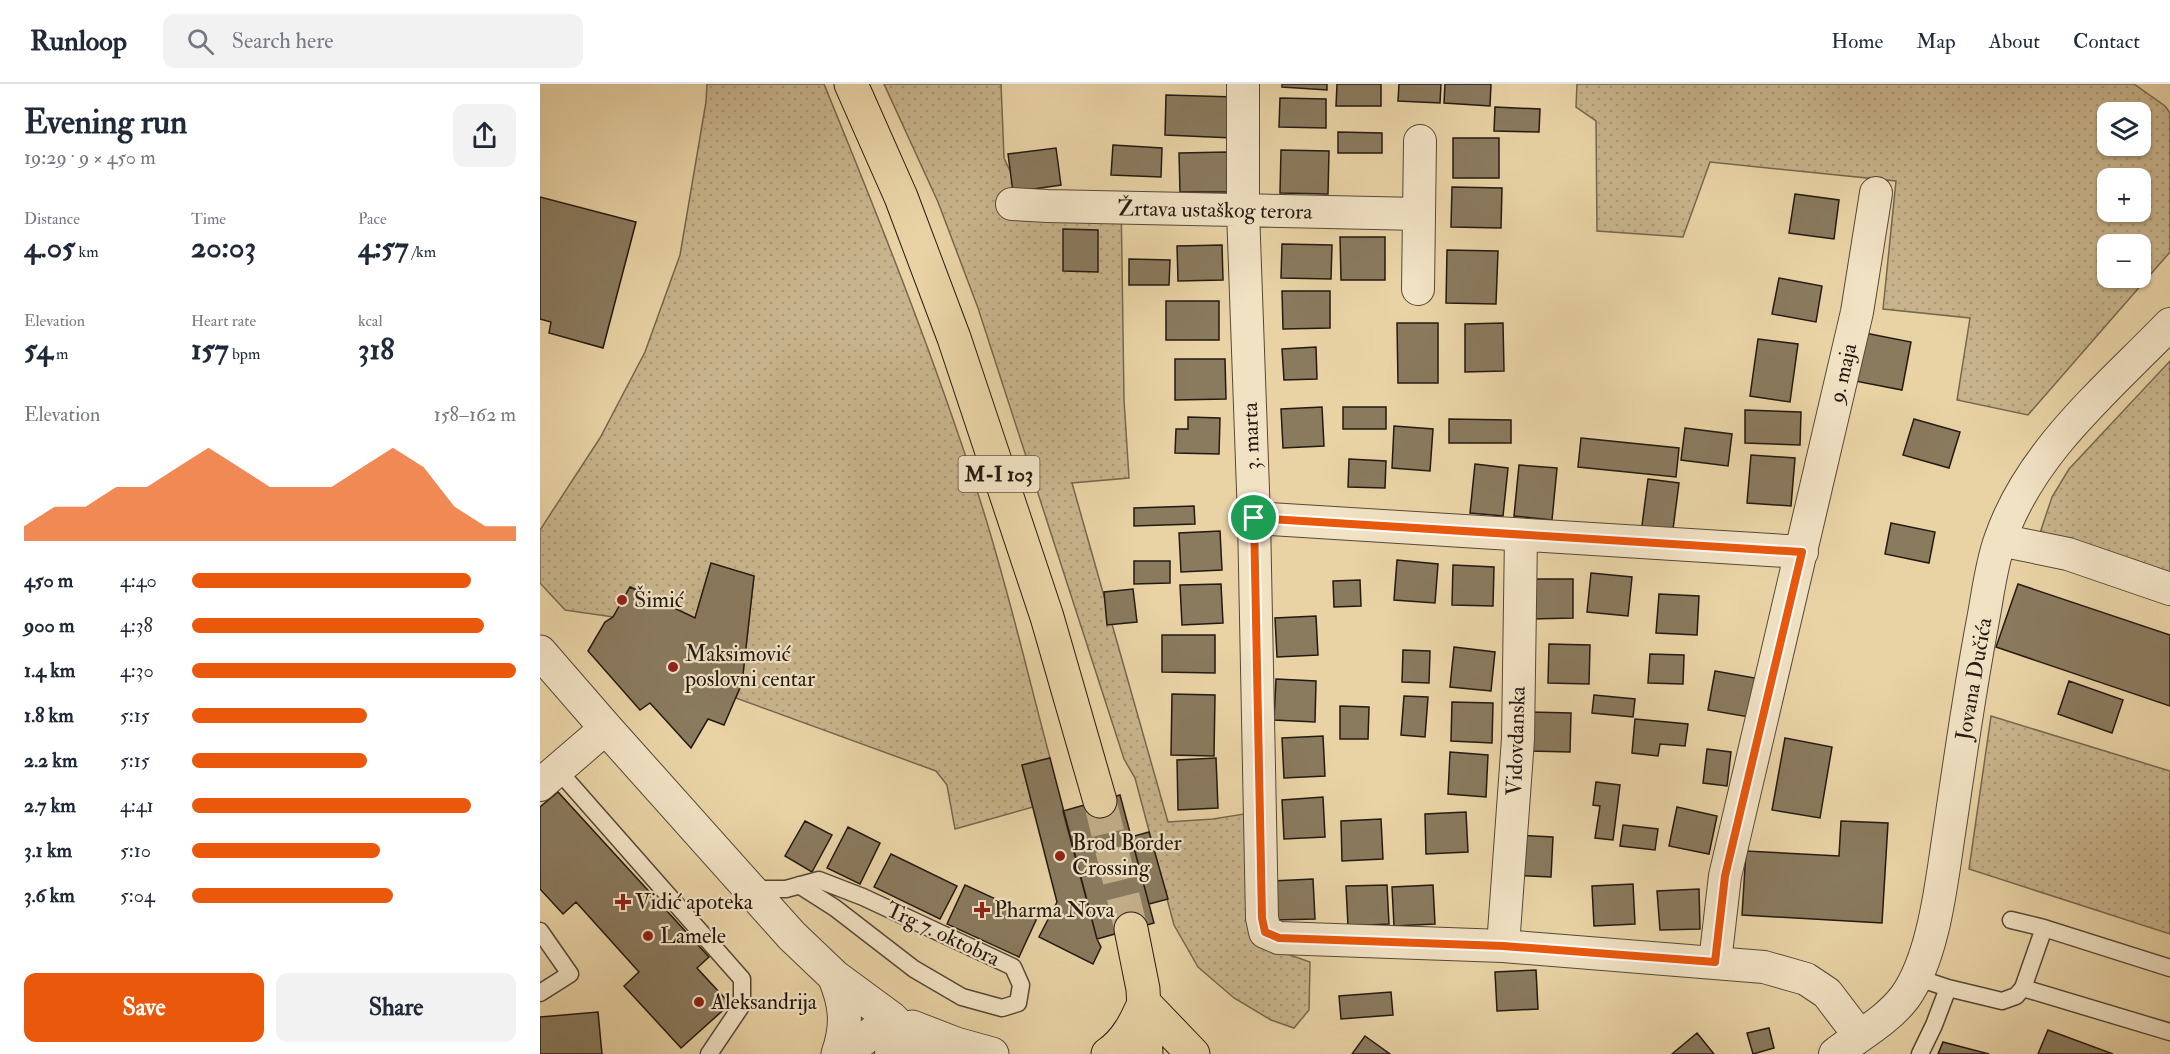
<!DOCTYPE html>
<meta charset="utf-8">
<style>
body{margin:0;font-family:"IM FELL Double Pica",serif;background:#f2f2f3;color:#1f2937;height:100vh;display:flex;flex-direction:column;font-size:22px;white-space:nowrap}
*{box-sizing:border-box;margin:0}
p{font-size:20px;color:#747a83}
.icon{flex:none;width:33px;height:33px;fill:none;stroke:currentColor;stroke-width:2;stroke-linecap:round;stroke-linejoin:round}
.map{position:relative;flex:1;overflow:hidden}
.drawer{display:flex;flex-direction:column;background:#fff;width:540px}
.drawer>*{flex:none}
.buttons{position:absolute;left:1557px;top:18px;display:grid;gap:12px}
.buttons a{display:grid;place-items:center;width:54px;height:54px;border-radius:12px;background:#fff;box-shadow:0 2px 4px #0004;font-size:30px}
.pin{position:absolute;display:grid;place-items:center;width:51px;height:51px;color:#fff;margin:-26px;border:3px solid #fff;border-radius:50%;box-shadow:0 2px 6px #0007}
.round{display:grid;place-items:center;flex:none;width:63px;height:63px;border-radius:12px;background:#f2f2f3}
.summary{display:flex;align-items:center;justify-content:space-between;height:102px;padding:0 24px}
h1{font-size:33px;font-weight:700;line-height:45px}
.figures{display:grid;grid-template-columns:repeat(3,1fr);gap:9px;height:102px;padding:6px 24px}
.figures div{display:grid;align-content:center}
.figures b{font-size:30px;font-weight:700}
.figures small{font-size:16px;font-weight:400}
.figures p{font-size:16px}
.chart{height:168px;padding:12px 24px}
.chart p{display:flex;justify-content:space-between}
.chart svg{width:100%;height:108px;margin-top:6px;fill:#ea580c;opacity:.7}
.cta{display:flex;gap:12px;margin-top:auto;padding:12px 24px}
.cta a{flex:1;height:69px;border-radius:12px;background:#ea580c;color:#fff;font-size:24px;font-weight:700;line-height:69px;text-align:center}
.cta a+a{background:#f2f2f3;color:#1f2937}
ul{padding:0 24px;list-style:none;font-size:20px}
li{display:grid;grid-template-columns:96px 72px 1fr;align-items:center;height:45px}
li i{height:15px;border-radius:8px;background:#ea580c}
header{display:flex;align-items:center;gap:36px;box-sizing:border-box;height:84px;padding:0 30px;background:#fff;border-bottom:2px solid #e0e1e3}
header strong{font-size:28px}
nav{display:flex;gap:33px;margin-inline-start:auto;font-size:21px}
.search{width:420px;height:54px;background:#f2f2f3;display:flex;align-items:center;gap:15px;box-sizing:border-box;padding:0 21px;border-radius:12px;color:#747a83;font-size:22px}
main{display:flex;flex:1;min-height:0}
.map>svg:first-child{display:block}
</style>
<header>
<strong>Runloop</strong>
<div class="search"><svg class="icon" aria-label="search" viewBox="0 0 24 24"><circle cx="10" cy="10" r="6"/><path d="M15 15l6 6"/></svg>Search here</div>
<nav><a>Home</a><a>Map</a><a>About</a><a>Contact</a></nav>
</header>
<main>
<section class="drawer">
<div class="summary"><div><h1>Evening run</h1><p>19:29 · 9 × 450 m</p></div><a class="round"><svg class="icon" aria-label="share" viewBox="0 0 24 24"><path d="M12 15V3M7 8l5-5 5 5M5 13v7h14v-7"/></svg></a></div>
<div class="figures">
<div><p>Distance</p><b>4.05<small> km</small></b></div>
<div><p>Time</p><b>20:03</b></div>
<div><p>Pace</p><b>4:57<small> /km</small></b></div>
</div>
<div class="figures">
<div><p>Elevation</p><b>54<small> m</small></b></div>
<div><p>Heart rate</p><b>157<small> bpm</small></b></div>
<div><p>kcal</p><b>318</b></div>
</div>
<div class="chart"><p><span>Elevation</span>158–162 m</p>
<svg viewBox="0 0 160 44" preserveAspectRatio="none"><path d="M0 44V38L10 30L20 30L30 22L40 22L50 14L60 6L70 14L80 22L90 22L100 22L110 14L120 6L130 14L140 30L150 38L160 38V44z"/></svg>
</div>
<ul>
<li><b>450 m</b>4:40<i style="width:86%"></i></li>
<li><b>900 m</b>4:38<i style="width:90%"></i></li>
<li><b>1.4 km</b>4:30<i style="width:100%"></i></li>
<li><b>1.8 km</b>5:15<i style="width:54%"></i></li>
<li><b>2.2 km</b>5:15<i style="width:54%"></i></li>
<li><b>2.7 km</b>4:41<i style="width:86%"></i></li>
<li><b>3.1 km</b>5:10<i style="width:58%"></i></li>
<li><b>3.6 km</b>5:04<i style="width:62%"></i></li>
</ul>
<div class="cta"><a>Save</a><a>Share</a></div>
</section>
<div class="map">
<svg width="1630" height="970" viewBox="0 0 1630 970">
<defs>
<pattern id="grass-dots" width="8" height="8" patternUnits="userSpaceOnUse" patternTransform="scale(1.5)"><rect width="8" height="8" fill="#c8b48c"/><path d="M2 2h.1M6 6h.1" fill="none" stroke="#ac9a78" stroke-width="1.8" stroke-linecap="round"/></pattern>
</defs>
<rect width="100%" height="100%" fill="#e9d3a5"/>
<filter id="stains"><feTurbulence type="fractalNoise" baseFrequency=".00333" numOctaves="4"/><feColorMatrix values="0 0 0 0 .2 0 0 0 0 .09 0 0 0 0 .02 0 0 0 .5 -.17"/></filter>
<radialGradient id="worn" r=".72"><stop offset=".6" stop-color="#630" stop-opacity="0"/><stop offset="1" stop-color="#630" stop-opacity=".3"/></radialGradient>
<path fill="url(#grass-dots)" stroke="#76674f" stroke-width="1.5" fill-rule="evenodd" d="M 167,0 L 284,0 C 340,137 395,275 440,416 C 467,500 487,588 510,674 L 482,681 L 493,723 L 415,745 L 407,701 L 396,687 L 196,614 L 202,599 L 214,492 L 171,480 L 155,534 L 91,503 L 73,533 L 25,526 L 0,499 L 0,446 L 60,354 L 105,268 L 140,171 L 166,18 Z
M 344,0 L 461,0 L 464,74 L 481,110 L 581,111 L 584,316 L 589,394 L 532,399 L 628,738 L 673,735 L 710,729 L 727,863 L 770,878 L 769,926 L 754,944 L 731,936 L 694,914 L 658,883 L 634,841 L 595,694 L 584,675 L 438,224 L 398,118 Z
M 1037,0 L 1594,0 L 1625,22 L 1630,29 L 1630,168 L 1488,331 L 1417,316 L 1430,234 L 1343,225 L 1356,97 L 1170,78 L 1143,153 L 1057,147 L 1056,37 L 1036,23 ZM 1568,28 L 1600,28 L 1600,62 L 1568,62 ZM 1568,94 L 1600,94 L 1600,128 L 1568,128 ZM 1568,160 L 1600,160 L 1600,194 L 1568,194 Z
M 1630,277 L 1630,494 L 1499,452 L 1512,413 L 1529,385 Z
M 1451,632 L 1630,687 L 1630,850 L 1429,785 Z"/>
<path fill="#8a7a5e" stroke="#241a12" stroke-width="1.5" d="M 742,0 L 787,0 L 787,6 L 742,3 Z
M 797,0 L 841,0 L 841,22 L 796,22 Z
M 859,0 L 901,0 L 900,19 L 858,17 Z
M 905,0 L 951,0 L 950,22 L 904,19 Z
M 626,11 L 695,13 L 693,54 L 625,51 Z
M 740,14 L 786,15 L 786,44 L 739,43 Z
M 955,23 L 1000,25 L 999,48 L 954,47 Z
M 798,48 L 842,49 L 842,69 L 798,69 Z
M 913,54 L 959,54 L 959,94 L 913,94 Z
M 573,61 L 622,64 L 621,93 L 571,91 Z
M 516,64 L 521,101 L 473,108 L 468,70 Z
M 741,66 L 789,67 L 788,110 L 740,109 Z
M 688,68 L 689,108 L 640,108 L 639,69 Z
M 912,103 L 962,104 L 961,144 L 911,143 Z
M 1255,110 L 1299,116 L 1294,155 L 1249,149 Z
M 0,113 L 96,138 L 63,264 L 9,249 L 11,238 L 0,235 Z
M 523,145 L 558,146 L 558,188 L 523,187 Z
M 800,153 L 845,153 L 845,196 L 801,196 Z
M 742,160 L 792,161 L 791,195 L 741,194 Z
M 682,161 L 683,196 L 638,197 L 637,162 Z
M 907,166 L 958,167 L 956,220 L 906,219 Z
M 589,175 L 630,176 L 629,201 L 589,201 Z
M 1239,194 L 1282,202 L 1276,238 L 1232,230 Z
M 742,207 L 790,207 L 790,244 L 743,245 Z
M 626,217 L 679,217 L 679,256 L 626,256 Z
M 857,239 L 898,239 L 898,299 L 858,299 Z
M 963,239 L 964,287 L 925,288 L 925,240 Z
M 1325,249 L 1371,258 L 1362,306 L 1315,297 Z
M 1218,255 L 1258,260 L 1250,318 L 1210,312 Z
M 776,263 L 777,295 L 744,296 L 742,265 Z
M 635,275 L 685,275 L 686,315 L 635,316 Z
M 782,323 L 784,362 L 743,364 L 741,325 Z
M 803,323 L 846,323 L 846,345 L 803,345 Z
M 1205,326 L 1261,328 L 1260,361 L 1205,359 Z
M 648,333 L 680,334 L 679,370 L 635,369 L 636,345 L 648,345 Z
M 909,335 L 971,336 L 971,359 L 909,359 Z
M 1374,335 L 1420,348 L 1409,384 L 1363,371 Z
M 854,342 L 893,345 L 890,387 L 852,384 Z
M 1145,344 L 1192,350 L 1188,382 L 1141,376 Z
M 1041,354 L 1139,364 L 1136,393 L 1038,383 Z
M 1211,371 L 1255,374 L 1251,422 L 1207,419 Z
M 809,375 L 846,377 L 845,404 L 808,403 Z
M 935,380 L 968,384 L 963,432 L 930,429 Z
M 979,381 L 1017,384 L 1012,436 L 974,432 Z
M 1108,395 L 1139,399 L 1132,453 L 1101,449 Z
M 654,422 L 655,440 L 594,442 L 594,424 Z
M 1351,439 L 1395,448 L 1389,479 L 1345,470 Z
M 680,447 L 682,486 L 641,488 L 639,449 Z
M 857,476 L 898,480 L 895,519 L 854,516 Z
M 594,477 L 630,477 L 630,499 L 594,500 Z
M 171,479 L 214,492 L 202,599 L 184,641 L 168,635 L 151,664 L 110,619 L 100,626 L 48,567 L 65,538 L 73,533 L 90,503 L 155,534 Z
M 913,481 L 954,483 L 953,522 L 912,521 Z
M 1051,489 L 1092,493 L 1088,532 L 1047,528 Z
M 992,495 L 1033,495 L 1033,534 L 992,535 Z
M 820,496 L 821,522 L 794,523 L 793,497 Z
M 681,500 L 683,539 L 642,541 L 640,501 Z
M 1478,500 L 1630,551 L 1630,622 L 1456,563 Z
M 593,505 L 597,538 L 567,541 L 564,508 Z
M 1119,510 L 1159,512 L 1157,551 L 1116,549 Z
M 776,532 L 778,571 L 737,573 L 735,534 Z
M 622,551 L 675,551 L 675,589 L 622,588 Z
M 1009,560 L 1050,561 L 1049,600 L 1008,599 Z
M 914,563 L 955,568 L 951,607 L 910,603 Z
M 863,566 L 890,567 L 889,599 L 862,598 Z
M 1110,570 L 1144,571 L 1143,600 L 1108,599 Z
M 1175,587 L 1215,594 L 1209,633 L 1168,626 Z
M 736,595 L 776,597 L 775,638 L 734,636 Z
M 1529,597 L 1583,616 L 1572,649 L 1518,630 Z
M 632,610 L 675,611 L 674,672 L 631,671 Z
M 1054,611 L 1095,615 L 1093,633 L 1052,629 Z
M 864,612 L 888,613 L 885,653 L 861,651 Z
M 912,618 L 953,619 L 952,659 L 911,657 Z
M 800,622 L 829,623 L 828,655 L 800,655 Z
M 990,628 L 1031,629 L 1030,668 L 989,667 Z
M 1095,635 L 1148,640 L 1145,662 L 1120,660 L 1118,672 L 1092,669 Z
M 783,652 L 785,692 L 744,694 L 742,654 Z
M 1245,654 L 1292,663 L 1280,734 L 1232,726 Z
M 1167,665 L 1191,668 L 1187,702 L 1163,699 Z
M 910,668 L 948,671 L 946,713 L 908,710 Z
M 510,674 L 557,855 L 561,863 L 553,880 L 499,853 L 517,818 L 482,681 Z
M 676,674 L 678,724 L 638,726 L 637,676 Z
M 1056,698 L 1080,701 L 1073,756 L 1055,754 L 1060,722 L 1053,721 Z
M 18,708 L 169,873 L 157,884 L 190,920 L 141,964 L 84,902 L 99,888 L 36,818 L 23,830 L 0,805 L 0,723 Z
M 580,711 L 614,839 L 557,855 L 523,727 Z
M 783,713 L 785,753 L 744,755 L 742,716 Z
M 1137,723 L 1177,732 L 1169,770 L 1129,762 Z
M 926,728 L 928,768 L 886,770 L 885,730 Z
M 841,735 L 843,775 L 802,777 L 801,737 Z
M 265,737 L 292,751 L 272,788 L 245,772 Z
M 1301,737 L 1348,739 L 1342,839 L 1202,831 L 1206,767 L 1299,772 Z
M 1083,741 L 1118,745 L 1115,766 L 1080,762 Z
M 308,743 L 340,759 L 320,800 L 287,784 Z
M 609,748 L 628,815 L 609,820 L 591,753 Z
M 972,751 L 1013,753 L 1011,793 L 970,791 Z
M 351,770 L 417,802 L 400,835 L 334,803 Z
M 773,795 L 775,835 L 734,836 L 732,797 Z
M 1093,800 L 1095,840 L 1054,842 L 1052,802 Z
M 425,801 L 497,834 L 479,873 L 407,840 Z
M 847,801 L 849,840 L 808,842 L 806,802 Z
M 893,801 L 895,840 L 854,842 L 852,803 Z
M 1159,805 L 1160,845 L 1120,846 L 1117,807 Z
M 996,886 L 998,925 L 957,927 L 955,888 Z
M 851,908 L 853,931 L 801,935 L 799,912 Z
M 58,928 L 62,970 L 0,970 L 0,933 Z
M 1229,944 L 1234,964 L 1213,970 L 1207,949 Z
M 1508,946 L 1573,970 L 1498,970 Z
M 1157,949 L 1174,970 L 1132,970 Z
M 825,952 L 850,970 L 812,970 Z
M 1403,958 L 1449,970 L 1398,970 Z"/>
<g fill="none" stroke-linecap="round" stroke-linejoin="round">
<path stroke="#c2ae88" stroke-width="33" stroke-dasharray="33 16" stroke-linecap="butt" d="M 560,717 L 591,845"/>
<g stroke="#554837" stroke-width="19">
<path id="service" d="M 17,685 L 202,895 L 202,921 L 169,970
M 211,805 L 246,805 L 279,796 L 323,813 L 473,883 L 481,901 L 478,919 L 462,924 L 422,913 L 374,885 L 295,824 L 259,801
M 1471,836 L 1504,844
M 0,847 L 30,890 L 0,909
M 1375,893 L 1408,904 L 1462,917 L 1476,912 L 1483,904 L 1504,844 L 1630,884
M 1483,904 L 1630,948
M 1380,970 L 1394,941 L 1408,904"/>
</g>
<g stroke="#554837" stroke-width="34">
<path id="minor" d="M 703,0 L 703,127 L 714,434 L 722,834 L 725,848 L 739,854 L 963,862 L 1224,883 L 1266,895 L 1287,909 L 1319,951
M 472,120 L 507,122 L 879,130
M 878,205 L 880,57
M 714,434 L 1262,468
M 1460,456 L 1528,470 L 1630,505
M 0,701 L 66,644
M 963,862 L 978,655 L 981,451
M 1175,878 L 1185,792 L 1317,228 L 1336,109
M 299,970 L 323,956 L 351,934 C 356,948 360,958 351,970
M 1295,970 C 1318,952 1347,937 1365,913 C 1393,874 1401,803 1408,756 C 1419,683 1429,609 1443,536 C 1448,510 1451,481 1460,456 C 1490,368 1567,305 1630,240"/>
</g>
<g stroke="#554837" stroke-width="35">
<path id="tertiary" d="M 0,568 L 66,644 L 252,852 L 294,892 L 351,934 L 368,951 L 394,970
M 294,892 C 306,920 308,941 298,970
M 372,943 L 416,960 L 452,970"/>
</g>
<g stroke="#241a12" stroke-width="35">
<path id="primary" d="M 311,0 L 361,113 L 414,254 L 507,533 L 560,717
M 591,845 L 603,905 L 606,970
M 604,919 L 653,970
M 568,970 C 586,958 596,938 604,919"/>
</g>
<use href="#service" stroke="#f1e2c4" stroke-width="16"/>
<use href="#minor" stroke="#f1e2c4" stroke-width="32"/>
<use href="#tertiary" stroke="#f1e2c4" stroke-width="33"/>
<use href="#primary" stroke="#e9d3a5" stroke-width="33"/>
</g>
<g fill="none" stroke-linecap="round" stroke-linejoin="round">
<g stroke="#fff" stroke-width="12">
<path id="route" d="M 714,434 L 1262,468 L 1185,792 L 1175,878 L 963,862 L 739,854 L 725,848 L 722,834 Z"/>
</g>
<use href="#route" stroke="#ea580c" stroke-width="8"/>
</g>
<g fill="#8f2418" stroke="#f1e2c4" stroke-width="2">
<circle cx="82" cy="516" r="6"/>
<circle cx="133" cy="583" r="6"/>
<circle cx="520" cy="772" r="6"/>
<path d="M80 809h6v6h6v6h-6v6h-6v-6h-6v-6h6z"/>
<path d="M439 817h6v6h6v6h-6v6h-6v-6h-6v-6h6z"/>
<circle cx="108" cy="852" r="6"/>
<circle cx="159" cy="918" r="6"/>
</g>
<g text-anchor="middle" dominant-baseline="central" stroke-width="4.5" stroke-linejoin="round" paint-order="stroke">
<rect fill="#f1e2c4" stroke="#625647" stroke-width="1.5" x="418.5" y="372" width="81" height="36" rx="4.5"/>
<g font-size="21" font-weight="bold" fill="#241a12">
<text x="459" y="390">M-I 103</text>
</g>
<g font-size="22" fill="#241a12" stroke="#f1e2c4">
<text transform="translate(675 126) rotate(1)">Žrtava ustaškog terora</text>
<text transform="translate(1303 289) rotate(-77)">9. maja</text>
<text transform="translate(711 352) rotate(-92)">3. marta</text>
<text transform="translate(1434 595) rotate(-80)">Jovana Dučića</text>
<text transform="translate(976 657) rotate(-88)">Vidovdanska</text>
<text transform="translate(403 850) rotate(25)">Trg 7. oktobra</text>
</g>
<g font-size="22" fill="#241a12" stroke="#f1e2c4" text-anchor="start">
<text x="94" y="516">Šimić</text>
<text x="145" y="570">Maksimović<tspan x="145" dy="25">poslovni centar</tspan></text>
<text x="532" y="759">Brod Border<tspan x="532" dy="25">Crossing</tspan></text>
<text x="95" y="818">Vidić apoteka</text>
<text x="454" y="826">Pharma Nova</text>
<text x="120" y="852">Lamele</text>
<text x="171" y="918">Aleksandrija</text>
</g>
</g>
<rect width="100%" height="100%" filter="url(#stains)"/>
<rect width="100%" height="100%" fill="url(#worn)"/>
</svg>
<div class="buttons">
<a><svg class="icon" aria-label="layers" viewBox="0 0 24 24"><path d="M12 4l9 5-9 5-9-5zM3 14l9 5 9-5"/></svg></a>
<a>+</a>
<a>−</a>
</div>
<div class="pin" style="left:714px;top:434px;background:#1e9e55"><svg class="icon" aria-label="arrive" viewBox="0 0 24 24"><path d="M6 21V4h12l-3 4 3 4H6"/></svg></div>
</div>
</main>
